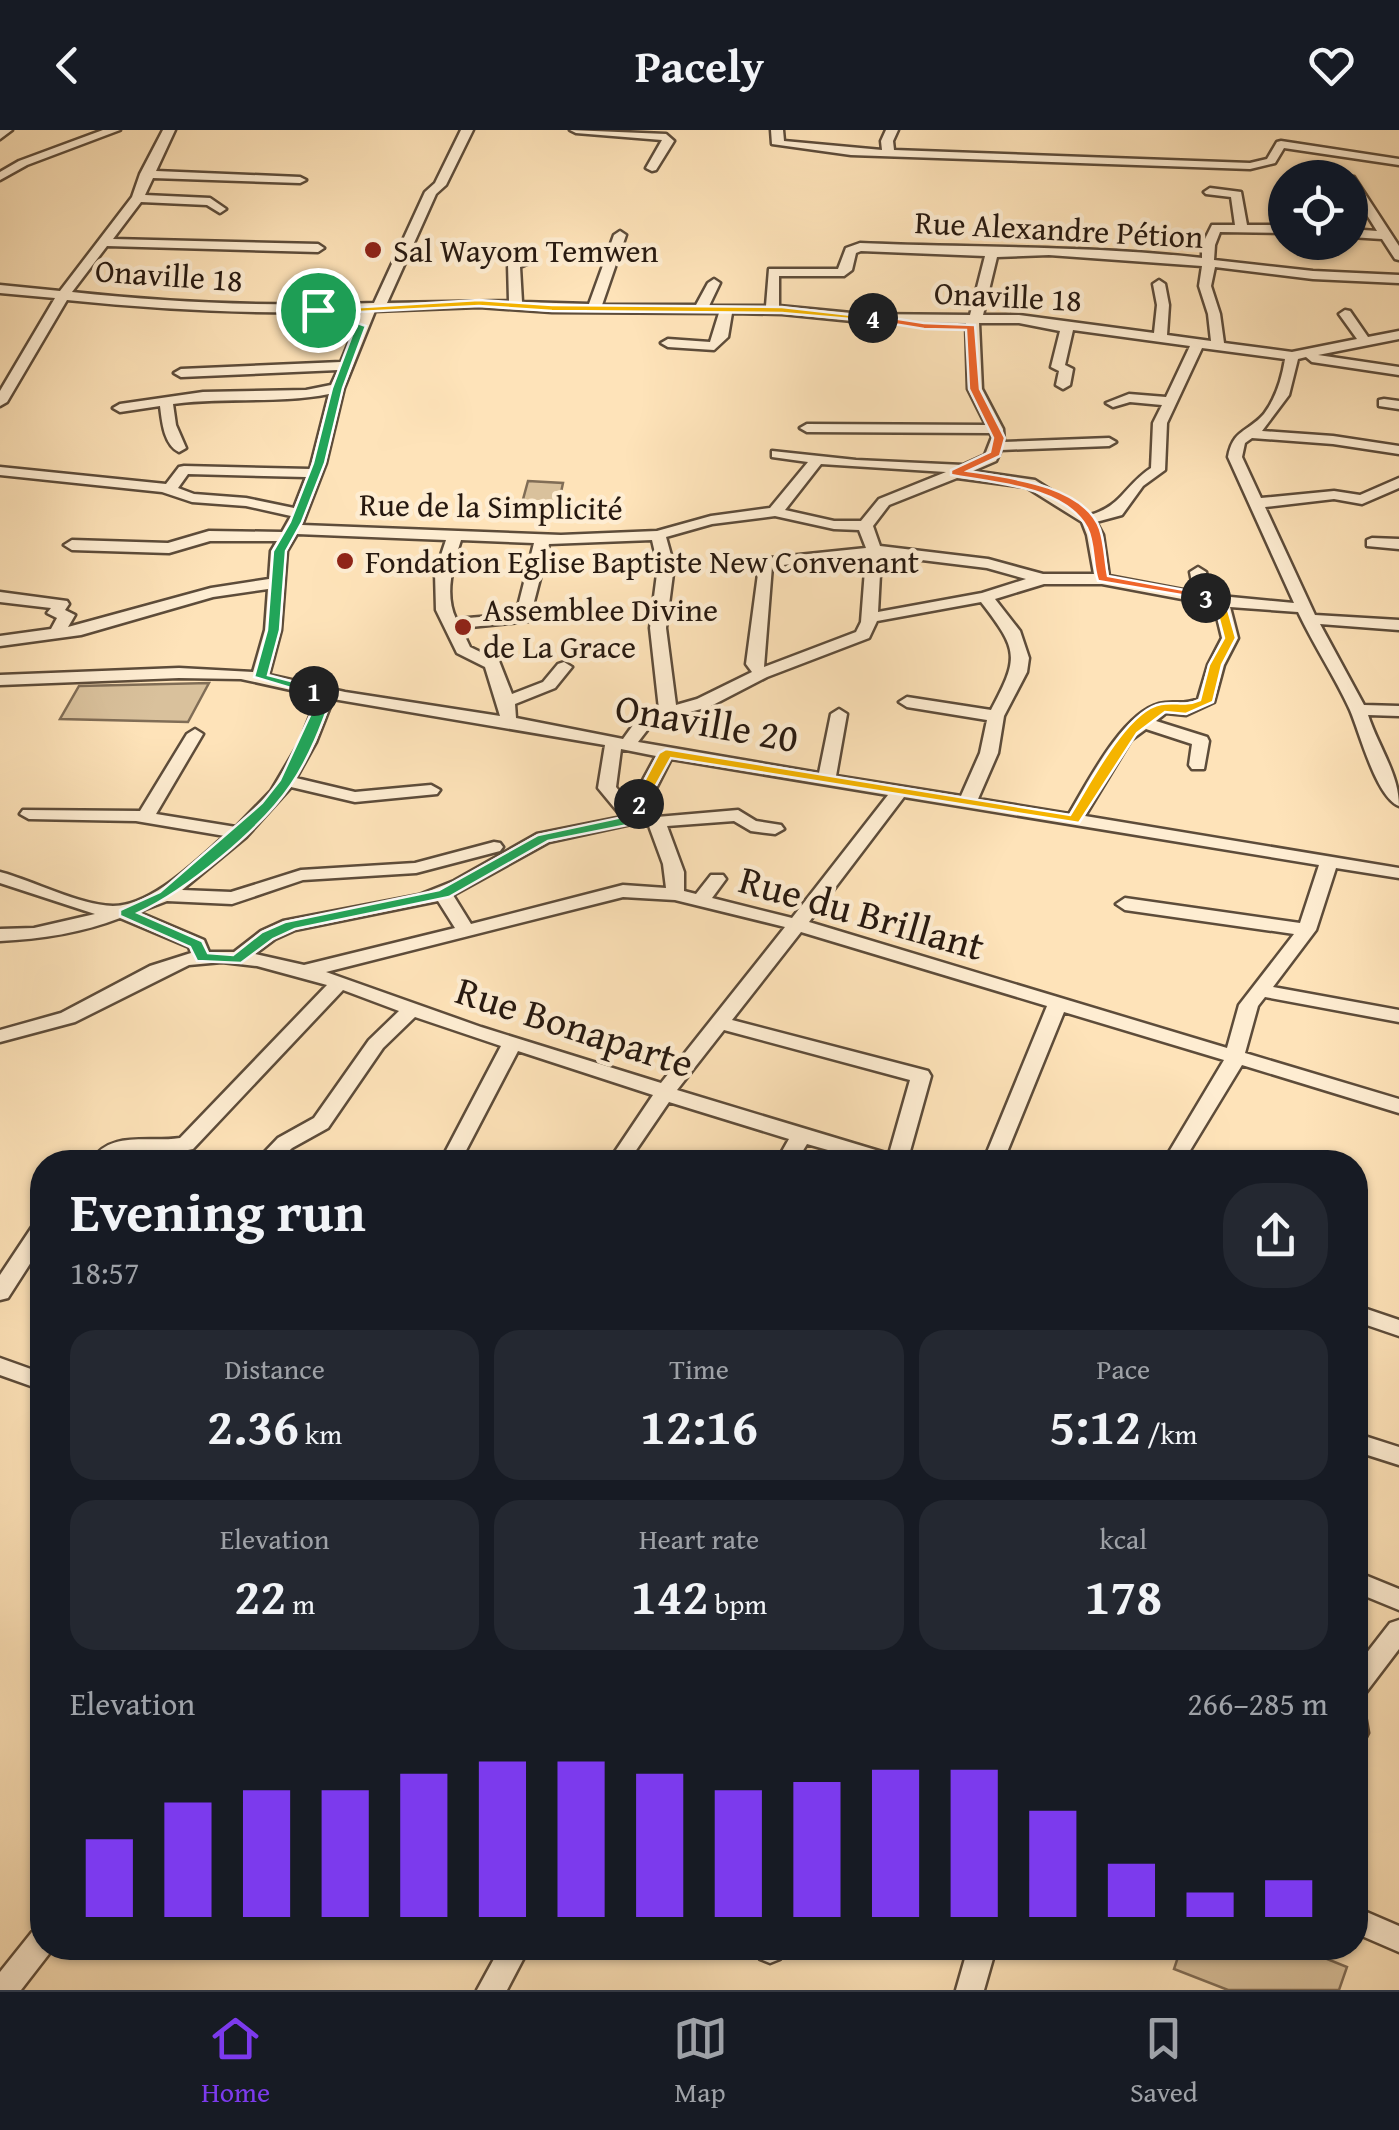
<!DOCTYPE html>
<meta charset="utf-8">
<style>
body{margin:0;font-family:"Gentium Book Plus",serif;background:#242831;color:#f1f3f6;height:100vh;display:flex;flex-direction:column;font-size:38px;white-space:nowrap}
*{box-sizing:border-box;margin:0}
p{font-size:32px;color:#9ea1a6}
.icon{flex:none;width:55px;height:55px;fill:none;stroke:currentColor;stroke-width:2;stroke-linecap:round;stroke-linejoin:round}
.map{position:relative;flex:1;overflow:hidden}
.sheet{position:absolute;left:30px;top:1020px;width:1338px;height:810px;display:flex;flex-direction:column;background:#171b24;border-radius:40px;box-shadow:0 2px 8px #0004}
.sheet>*{flex:none}
.buttons{position:absolute;left:1268px;top:30px;display:grid;gap:20px}
.buttons a{display:grid;place-items:center;width:100px;height:100px;border-radius:50%;background:#171b24;box-shadow:0 2px 8px #0004;font-size:50px}
.pin{position:absolute;display:grid;place-items:center;width:85px;height:85px;color:#fff;margin:-42px;border:5px solid #fff;border-radius:50%;box-shadow:0 2px 10px #0007}
.km{position:absolute;width:50px;height:50px;margin:-25px;border-radius:50%;background:#222;color:#fff;font-size:28px;line-height:50px;text-align:center}
.round{display:grid;place-items:center;flex:none;width:105px;height:105px;border-radius:40px;background:#242831}
.head{display:flex;align-items:center;justify-content:space-between;height:170px;padding:0 40px}
h1{font-size:55px;font-weight:700;line-height:75px}
.figures{display:grid;grid-template-columns:repeat(3,1fr);gap:15px;height:170px;padding:10px 40px}
.figures div{display:grid;align-content:center;border-radius:25px;background:#242831;text-align:center}
.figures b{font-size:50px;font-weight:700}
.figures small{font-size:28px;font-weight:400}
.figures p{font-size:28px}
.chart{height:280px;padding:20px 40px}
.chart p{display:flex;justify-content:space-between}
.chart svg{width:100%;height:180px;margin-top:10px;stroke:#7c3aed;stroke-width:6}
header{display:flex;justify-content:space-between;align-items:center;height:130px;padding:0 40px;background:#171b24;font-size:45px;font-weight:700}
.menu{display:flex;justify-content:space-around;align-items:center;height:140px;border-top:2px solid #363941;background:#171b24;font-size:28px;color:#9ea1a6}
.menu a{display:grid;justify-items:center;gap:5px}
.menu .on{color:#7c3aed}
.map>svg:first-child{display:block}
</style>
<header><svg class="icon" aria-label="back" viewBox="0 0 24 24"><path d="M15 5l-7 7 7 7"/></svg>Pacely<svg class="icon" aria-label="heart" viewBox="0 0 24 24"><path d="M12 20l-8-8c-3-5 5-10 8-4 3-6 11-1 8 4z"/></svg></header>
<div class="map">
<svg width="1399" height="1860" viewBox="0 0 1399 1860">
<rect width="100%" height="100%" fill="#fee3b9"/>
<filter id="stains"><feTurbulence type="fractalNoise" baseFrequency=".002" numOctaves="4"/><feColorMatrix values="0 0 0 0 .2 0 0 0 0 .09 0 0 0 0 .02 0 0 0 .5 -.17"/></filter>
<radialGradient id="worn" r=".72"><stop offset=".6" stop-color="#630" stop-opacity="0"/><stop offset="1" stop-color="#630" stop-opacity=".3"/></radialGradient>
<path fill="#d9c19c" stroke="#806d56" stroke-width="2.5" d="M 528,351 L 563,353 L 556,386 L 519,384 Z
M 209,553 L 188,592 L 60,589 L 79,556 Z
M 1181,1818 L 1300,1818 L 1347,1837 L 1339,1860 L 1228,1860 L 1174,1839 Z"/>
<g fill="none" stroke-linecap="round" stroke-linejoin="round">
<g stroke="#5d4c3a" stroke-width="5">
<path id="minor" d="M 0,0 L 12,0 L 0,9 Z
M 103,0 L 120,0 L 27,35 L 0,50 L 0,42 L 19,31 Z
M 163,0 L 175,0 L 156,41 L 300,47 L 306,50 L 300,53 L 153,48 L 145,65 L 210,68 L 226,79 L 220,83 L 207,75 L 141,72 L 113,109 L 318,114 L 324,118 L 318,122 L 107,116 L 72,162 C 173,173 273,177 374,173 L 425,62 L 435,53 L 461,0 L 473,0 L 446,55 L 436,64 L 387,173 L 509,171 L 508,134 L 526,128 L 532,132 L 520,137 L 522,172 L 589,174 L 614,105 L 620,101 L 626,105 L 602,175 L 696,175 L 708,153 L 714,149 L 720,153 L 709,176 L 766,176 L 769,139 L 838,139 L 846,118 L 860,113 C 974,118 1088,115 1202,128 L 1202,115 L 1212,95 L 1235,95 L 1231,67 L 1206,64 L 1204,62 L 1210,58 L 1241,62 L 1247,95 L 1285,95 L 1285,103 L 1220,102 L 1215,115 L 1214,130 L 1313,141 L 1399,145 L 1399,153 L 1313,149 L 1215,137 L 1211,156 L 1220,184 L 1224,213 L 1292,222 L 1357,209 L 1339,184 L 1345,180 L 1350,181 L 1368,207 L 1399,201 L 1399,209 L 1318,225 L 1399,237 L 1399,245 L 1312,232 L 1306,227 L 1298,229 L 1289,265 L 1262,301 L 1333,306 L 1399,316 L 1399,324 L 1333,314 L 1252,308 L 1245,313 L 1242,327 L 1261,368 L 1334,361 L 1360,365 L 1399,348 L 1399,358 L 1362,374 L 1334,369 L 1265,377 L 1315,485 L 1399,490 L 1399,500 L 1320,494 L 1364,575 L 1399,576 L 1399,586 L 1368,585 C 1378,616 1399,644 1399,676 C 1376,667 1360,603 1350,580 C 1335,547 1314,516 1298,482 L 1230,477 L 1238,508 L 1224,535 L 1214,572 L 1186,585 L 1166,583 L 1156,591 L 1207,607 L 1209,611 L 1204,639 L 1192,639 L 1189,635 L 1192,614 L 1146,599 L 1131,610 L 1085,686 L 1399,738 L 1399,748 L 1336,738 L 1316,800 L 1273,857 L 1399,880 L 1399,892 L 1265,867 L 1258,876 L 1245,923 L 1399,969 L 1399,983 L 1242,935 L 1183,1032 L 1163,1032 L 1224,930 L 1064,882 L 1003,1032 L 983,1032 L 1047,876 L 801,802 L 732,890 L 928,941 L 931,946 L 907,1032 L 870,1032 L 807,1014 L 796,1032 L 776,1032 L 789,1009 L 669,972 L 628,1032 L 608,1032 L 653,965 L 518,921 L 460,1032 L 440,1032 L 501,916 L 415,887 L 383,918 L 328,998 L 292,1018 L 277,1032 L 255,1032 L 278,1008 L 314,988 L 369,910 L 399,881 L 343,860 L 193,1019 L 173,1023 L 132,1022 L 113,1032 L 90,1032 C 110,1000 147,1013 180,1008 L 327,855 L 257,836 L 222,832 L 189,835 L 75,892 L 0,912 L 0,900 L 61,883 L 150,836 L 191,823 L 189,817 L 120,788 C 81,803 42,809 0,811 L 0,799 L 34,798 L 95,784 L 0,753 L 0,742 C 34,751 79,775 113,776 C 152,776 197,730 225,706 L 136,691 L 29,689 L 20,684 L 23,680 L 140,681 L 187,604 L 195,599 L 203,604 L 156,684 L 236,697 L 271,661 L 300,612 L 318,566 L 241,549 L 179,548 L 0,555 L 0,545 L 179,538 L 253,542 L 265,500 L 268,459 L 213,467 L 81,505 L 0,516 L 0,506 L 51,499 L 57,488 L 47,483 L 51,478 L 0,472 L 0,462 L 67,471 L 69,474 L 65,480 L 75,485 L 68,497 L 211,458 L 269,449 L 271,421 L 277,411 L 210,411 L 169,423 L 72,420 L 64,415 L 72,410 L 168,413 L 209,401 L 282,402 L 291,386 L 246,376 L 192,372 L 162,362 L 0,345 L 0,337 L 166,354 L 179,337 L 184,336 L 310,339 L 329,264 C 278,274 225,267 173,274 L 176,295 L 186,318 L 179,322 C 164,315 162,292 160,276 L 120,282 L 113,278 L 120,274 L 203,262 L 306,260 L 331,255 L 338,240 L 181,247 L 174,243 L 181,239 L 341,232 L 362,181 C 263,185 166,180 67,170 L 7,272 L 0,276 L 0,261 L 55,168 L 0,163 L 0,155 L 60,161 L 132,67 L 140,44 ZM 861,121 L 985,126 L 970,185 L 862,184 L 779,176 L 779,146 L 844,146 L 852,140 L 856,123 ZM 1049,125 L 1202,136 L 1199,156 L 1208,184 L 1211,211 L 1167,205 L 1169,175 L 1165,154 L 1159,150 L 1153,154 L 1157,175 L 1154,203 L 1019,185 L 983,185 L 997,127 ZM 479,177 L 552,182 L 719,183 L 710,212 L 668,209 L 661,213 L 668,217 L 714,220 L 728,207 L 732,183 L 782,184 L 862,192 L 966,193 L 968,259 L 986,295 L 807,294 L 800,298 L 807,302 L 990,303 L 992,307 L 985,325 L 963,335 L 856,330 L 772,321 L 772,327 L 808,332 L 770,378 L 711,386 L 657,401 L 561,405 L 302,395 L 326,333 L 344,258 L 375,181 ZM 979,193 L 1019,193 L 1060,201 L 1051,237 L 1059,241 L 1056,255 L 1063,259 L 1070,255 L 1073,239 L 1065,235 L 1073,200 L 1190,216 L 1166,267 L 1129,264 L 1106,273 L 1113,277 L 1130,272 L 1162,275 L 1153,293 L 1151,338 C 1124,356 1122,376 1090,385 L 1035,350 L 973,341 L 996,331 L 1001,320 L 1109,316 L 1116,312 L 1109,308 L 1004,312 L 1003,299 L 982,259 ZM 1202,218 L 1285,229 C 1282,248 1276,268 1264,284 C 1247,303 1233,299 1228,327 L 1294,473 L 1210,465 L 1206,442 L 1198,437 L 1190,442 L 1194,462 L 1109,446 L 1103,405 L 1096,392 L 1122,385 L 1143,356 L 1165,340 L 1167,293 ZM 821,334 L 946,342 L 879,369 L 861,391 L 834,391 L 785,380 ZM 188,344 L 306,347 L 294,378 L 246,368 L 194,364 L 178,358 ZM 957,348 L 1026,357 L 1082,392 L 1087,405 L 1094,444 L 1043,444 L 988,429 L 880,416 L 873,396 L 889,375 ZM 775,386 L 834,399 L 859,400 L 866,418 L 760,429 L 746,534 L 752,542 L 697,569 L 676,575 L 666,498 L 674,436 L 666,407 L 712,394 ZM 297,404 L 446,410 L 435,443 L 436,480 L 457,523 L 485,537 L 500,586 L 345,562 L 269,545 L 281,500 L 287,421 ZM 461,410 L 534,413 L 516,484 L 456,489 C 444,464 453,435 461,410 ZM 652,410 L 658,436 L 650,498 L 659,579 L 636,591 L 623,609 L 516,588 L 515,574 L 555,558 L 572,537 L 564,532 L 558,534 L 543,552 L 512,564 L 499,531 L 470,517 L 461,498 L 529,491 L 549,414 ZM 881,425 L 987,438 L 1026,449 L 982,463 L 878,482 ZM 866,427 L 861,492 L 856,502 L 764,537 L 772,436 ZM 1044,454 L 1102,454 L 1214,475 L 1222,508 L 1208,535 L 1198,569 C 1182,576 1173,570 1159,574 C 1122,584 1088,652 1069,684 L 978,669 L 998,623 L 1004,586 L 1027,542 L 1029,528 L 1020,501 L 995,469 ZM 981,472 C 1019,521 1019,527 991,580 L 907,567 L 899,572 L 907,577 L 987,590 L 980,623 L 961,666 L 836,646 L 847,584 L 839,579 L 831,584 L 819,643 L 638,612 L 648,599 L 662,589 L 709,577 L 767,547 L 869,508 L 877,491 ZM 333,569 L 605,615 L 598,658 L 622,687 L 537,704 L 454,751 L 419,765 L 283,791 L 261,801 L 234,822 L 209,822 L 204,810 L 138,782 L 167,771 L 232,774 L 303,750 L 416,743 L 500,721 L 503,717 L 500,713 L 494,712 L 415,733 L 301,740 L 231,762 L 182,760 L 246,707 L 291,657 L 355,672 L 437,664 L 440,660 L 431,655 L 355,662 L 296,648 L 316,612 ZM 621,619 L 656,626 L 630,674 L 616,657 ZM 671,629 L 888,665 L 792,788 L 712,768 L 726,749 L 723,745 L 711,745 L 696,764 L 684,761 L 684,742 L 667,696 L 734,691 L 751,701 L 775,704 L 784,699 L 781,695 L 756,691 L 738,680 L 657,687 L 643,684 ZM 904,667 L 1319,735 L 1300,793 L 1125,768 L 1116,774 L 1125,780 L 1294,804 L 1239,875 L 1227,918 L 809,792 ZM 636,693 L 649,696 L 663,734 L 666,758 L 623,755 L 471,794 L 453,765 L 549,712 ZM 623,767 L 675,770 L 785,797 L 661,953 L 481,897 L 326,842 ZM 438,771 L 455,798 L 304,835 L 255,824 L 275,809 L 295,800 ZM 724,900 L 910,950 L 889,1024 L 677,960 Z
M 570,0 L 666,4 L 674,11 L 656,40 L 652,41 L 646,38 L 662,10 L 576,3 Z
M 771,0 L 783,0 L 784,11 L 882,20 L 881,11 L 886,0 L 898,0 L 893,11 L 894,20 L 1250,33 L 1267,29 L 1277,12 L 1281,11 L 1399,29 L 1399,35 L 1284,18 L 1275,33 L 1250,39 L 851,25 L 772,14 Z
M 1346,47 L 1354,47 L 1399,116 L 1399,130 L 1395,129 L 1382,109 L 1350,107 L 1350,99 L 1377,101 L 1350,58 L 1350,48 Z
M 1384,269 L 1399,271 L 1399,279 L 1379,276 L 1379,270 Z
M 1372,408 L 1399,409 L 1399,419 L 1367,416 L 1367,410 Z
M 42,1091 L 42,1115 L 8,1168 L 0,1170 L 0,1145 L 34,1094 Z
M 1355,1175 L 1399,1190 L 1399,1206 L 1355,1191 Z
M 0,1228 L 42,1243 L 42,1260 L 0,1245 Z
M 1355,1303 L 1399,1317 L 1399,1335 L 1355,1321 Z
M 1355,1441 L 1399,1459 L 1399,1480 L 1355,1462 Z
M 1399,1490 L 1399,1519 L 1364,1565 L 1355,1568 L 1355,1538 L 1390,1493 Z
M 1355,1577 L 1364,1580 L 1368,1603 L 1364,1611 L 1355,1614 Z
M 1355,1777 L 1399,1796 L 1399,1822 L 1355,1803 Z
M 42,1798 L 42,1818 L 53,1818 L 52,1820 L 21,1860 L 0,1860 L 0,1842 L 32,1802 Z
M 500,1818 L 529,1818 L 507,1860 L 477,1860 Z
M 757,1818 L 785,1818 L 780,1829 L 770,1833 L 760,1829 Z
M 968,1818 L 996,1818 L 984,1860 L 956,1860 Z"/>
</g>
<use href="#minor" fill="#feedd2" fill-rule="evenodd"/>
</g>
<path fill="#22a559" stroke="#fff" stroke-width="2.5" d="M 315,178 L 366,196 L 343,258 L 325,333 L 302,392 L 286,421 L 280,500 L 268,545 L 318,558 L 320,561 L 314,565 L 254,547 L 267,500 L 273,421 L 290,392 L 313,333 L 332,258 L 355,197 L 319,188 Z"/>
<path fill="#22a559" stroke="#fff" stroke-width="2.5" d="M 314,557 L 333,564 C 322,595 310,627 291,655 C 261,699 186,761 138,783 L 202,811 L 208,823 L 233,825 L 262,802 L 285,792 L 439,760 L 538,705 L 623,687 L 634,671 L 646,674 L 633,694 L 548,711 L 449,767 L 295,799 L 273,809 L 241,833 L 197,831 L 190,817 L 120,786 L 120,780 L 160,762 L 262,673 L 280,650 L 319,566 L 307,561 Z"/>
<path fill="#f5b400" stroke="#fff" stroke-width="2.5" d="M 1206,464 L 1225,469 L 1236,508 L 1222,535 L 1213,572 L 1186,584 L 1165,582 L 1137,603 L 1079,693 L 671,628 L 644,677 L 632,674 L 659,623 L 666,619 L 1070,685 C 1088,657 1126,580 1161,574 C 1177,571 1183,577 1200,570 L 1209,535 L 1224,508 L 1215,474 L 1200,468 Z"/>
<path fill="#f0652b" stroke="#fff" stroke-width="2.5" d="M 873,185 L 924,193 L 975,195 L 980,259 L 1005,308 L 1000,326 L 968,341 C 1007,347 1084,355 1100,399 C 1105,414 1105,431 1108,446 L 1206,464 L 1211,465 L 1211,470 L 1098,451 C 1092,435 1095,413 1087,398 C 1065,356 991,353 951,345 L 951,340 L 990,322 L 993,308 L 969,259 L 966,200 L 924,199 L 869,190 Z"/>
<path fill="#f5b400" stroke="#fff" stroke-width="2.5" d="M 479,170 L 552,175 L 782,177 L 878,188 L 873,191 L 782,183 L 552,181 L 479,176 L 318,184 L 313,180 Z"/>
<g fill="#8f2418" stroke="#feedd2" stroke-width="4">
<circle cx="373" cy="120" r="10"/>
<circle cx="345" cy="431" r="10"/>
<circle cx="463" cy="497" r="10"/>
</g>
<g text-anchor="middle" dominant-baseline="central" stroke-width="9" stroke-linejoin="round" paint-order="stroke">
<g font-size="32" fill="#271910" stroke="#feedd2">
<text transform="translate(1059 99) rotate(3)">Rue Alexandre Pétion</text>
<text transform="translate(169 145) rotate(4)">Onaville 18</text>
<text transform="translate(1008 166) rotate(3)">Onaville 18</text>
<text transform="translate(491 376) rotate(1)">Rue de la Simplicité</text>
</g>
<g font-size="32" fill="#271910" stroke="#feedd2" text-anchor="start">
<text x="393" y="120">Sal Wayom Temwen</text>
<text x="365" y="431">Fondation Eglise Baptiste New Convenant</text>
<text x="483" y="479">Assemblee Divine<tspan x="483" dy="37">de La Grace</tspan></text>
</g>
<g font-size="40" fill="#271910" stroke="#feedd2">
<text transform="translate(707 592) rotate(10)">Onaville 20</text>
<text transform="translate(862 782) rotate(16)">Rue du Brillant</text>
<text transform="translate(575 896) rotate(18)">Rue Bonaparte</text>
</g>
</g>
<rect width="100%" height="100%" filter="url(#stains)"/>
<rect width="100%" height="100%" fill="url(#worn)"/>
</svg>
<div class="buttons">
<a><svg class="icon" aria-label="locate" viewBox="0 0 24 24"><circle cx="12" cy="12" r="6"/><path d="M12 2v4M12 18v4M2 12h4M18 12h4"/></svg></a>
</div>
<div class="pin" style="left:318px;top:180px;background:#1e9e55"><svg class="icon" aria-label="arrive" viewBox="0 0 24 24"><path d="M6 21V4h12l-3 4 3 4H6"/></svg></div>
<b class="km" style="left:314px;top:561px">1</b>
<b class="km" style="left:639px;top:674px">2</b>
<b class="km" style="left:1206px;top:468px">3</b>
<b class="km" style="left:873px;top:188px">4</b>
<section class="sheet">
<div class="head"><div><h1>Evening run</h1><p>18:57</p></div><a class="round"><svg class="icon" aria-label="share" viewBox="0 0 24 24"><path d="M12 15V3M7 8l5-5 5 5M5 13v7h14v-7"/></svg></a></div>
<div class="figures">
<div><p>Distance</p><b>2.36<small> km</small></b></div>
<div><p>Time</p><b>12:16</b></div>
<div><p>Pace</p><b>5:12<small> /km</small></b></div>
</div>
<div class="figures">
<div><p>Elevation</p><b>22<small> m</small></b></div>
<div><p>Heart rate</p><b>142<small> bpm</small></b></div>
<div><p>kcal</p><b>178</b></div>
</div>
<div class="chart"><p><span>Elevation</span>266–285 m</p>
<svg viewBox="0 0 160 44" preserveAspectRatio="none"><path d="M5 44V25M15 44V16M25 44V13M35 44V13M45 44V9M55 44V6M65 44V6M75 44V9M85 44V13M95 44V11M105 44V8M115 44V8M125 44V18M135 44V31M145 44V38M155 44V35"/></svg>
</div>
</section>
</div>
<nav class="menu">
<a class="on"><svg class="icon" aria-label="home" viewBox="0 0 24 24"><path d="M3 11l9-7 9 7M6 9v11h12V9"/></svg>Home</a>
<a><svg class="icon" aria-label="map" viewBox="0 0 24 24"><path d="M3 6l6-2 6 2 6-2v14l-6 2-6-2-6 2zM9 4v14M15 6v14"/></svg>Map</a>
<a><svg class="icon" aria-label="saved" viewBox="0 0 24 24"><path d="M7 4h10v16l-5-4-5 4z"/></svg>Saved</a>
</nav>
